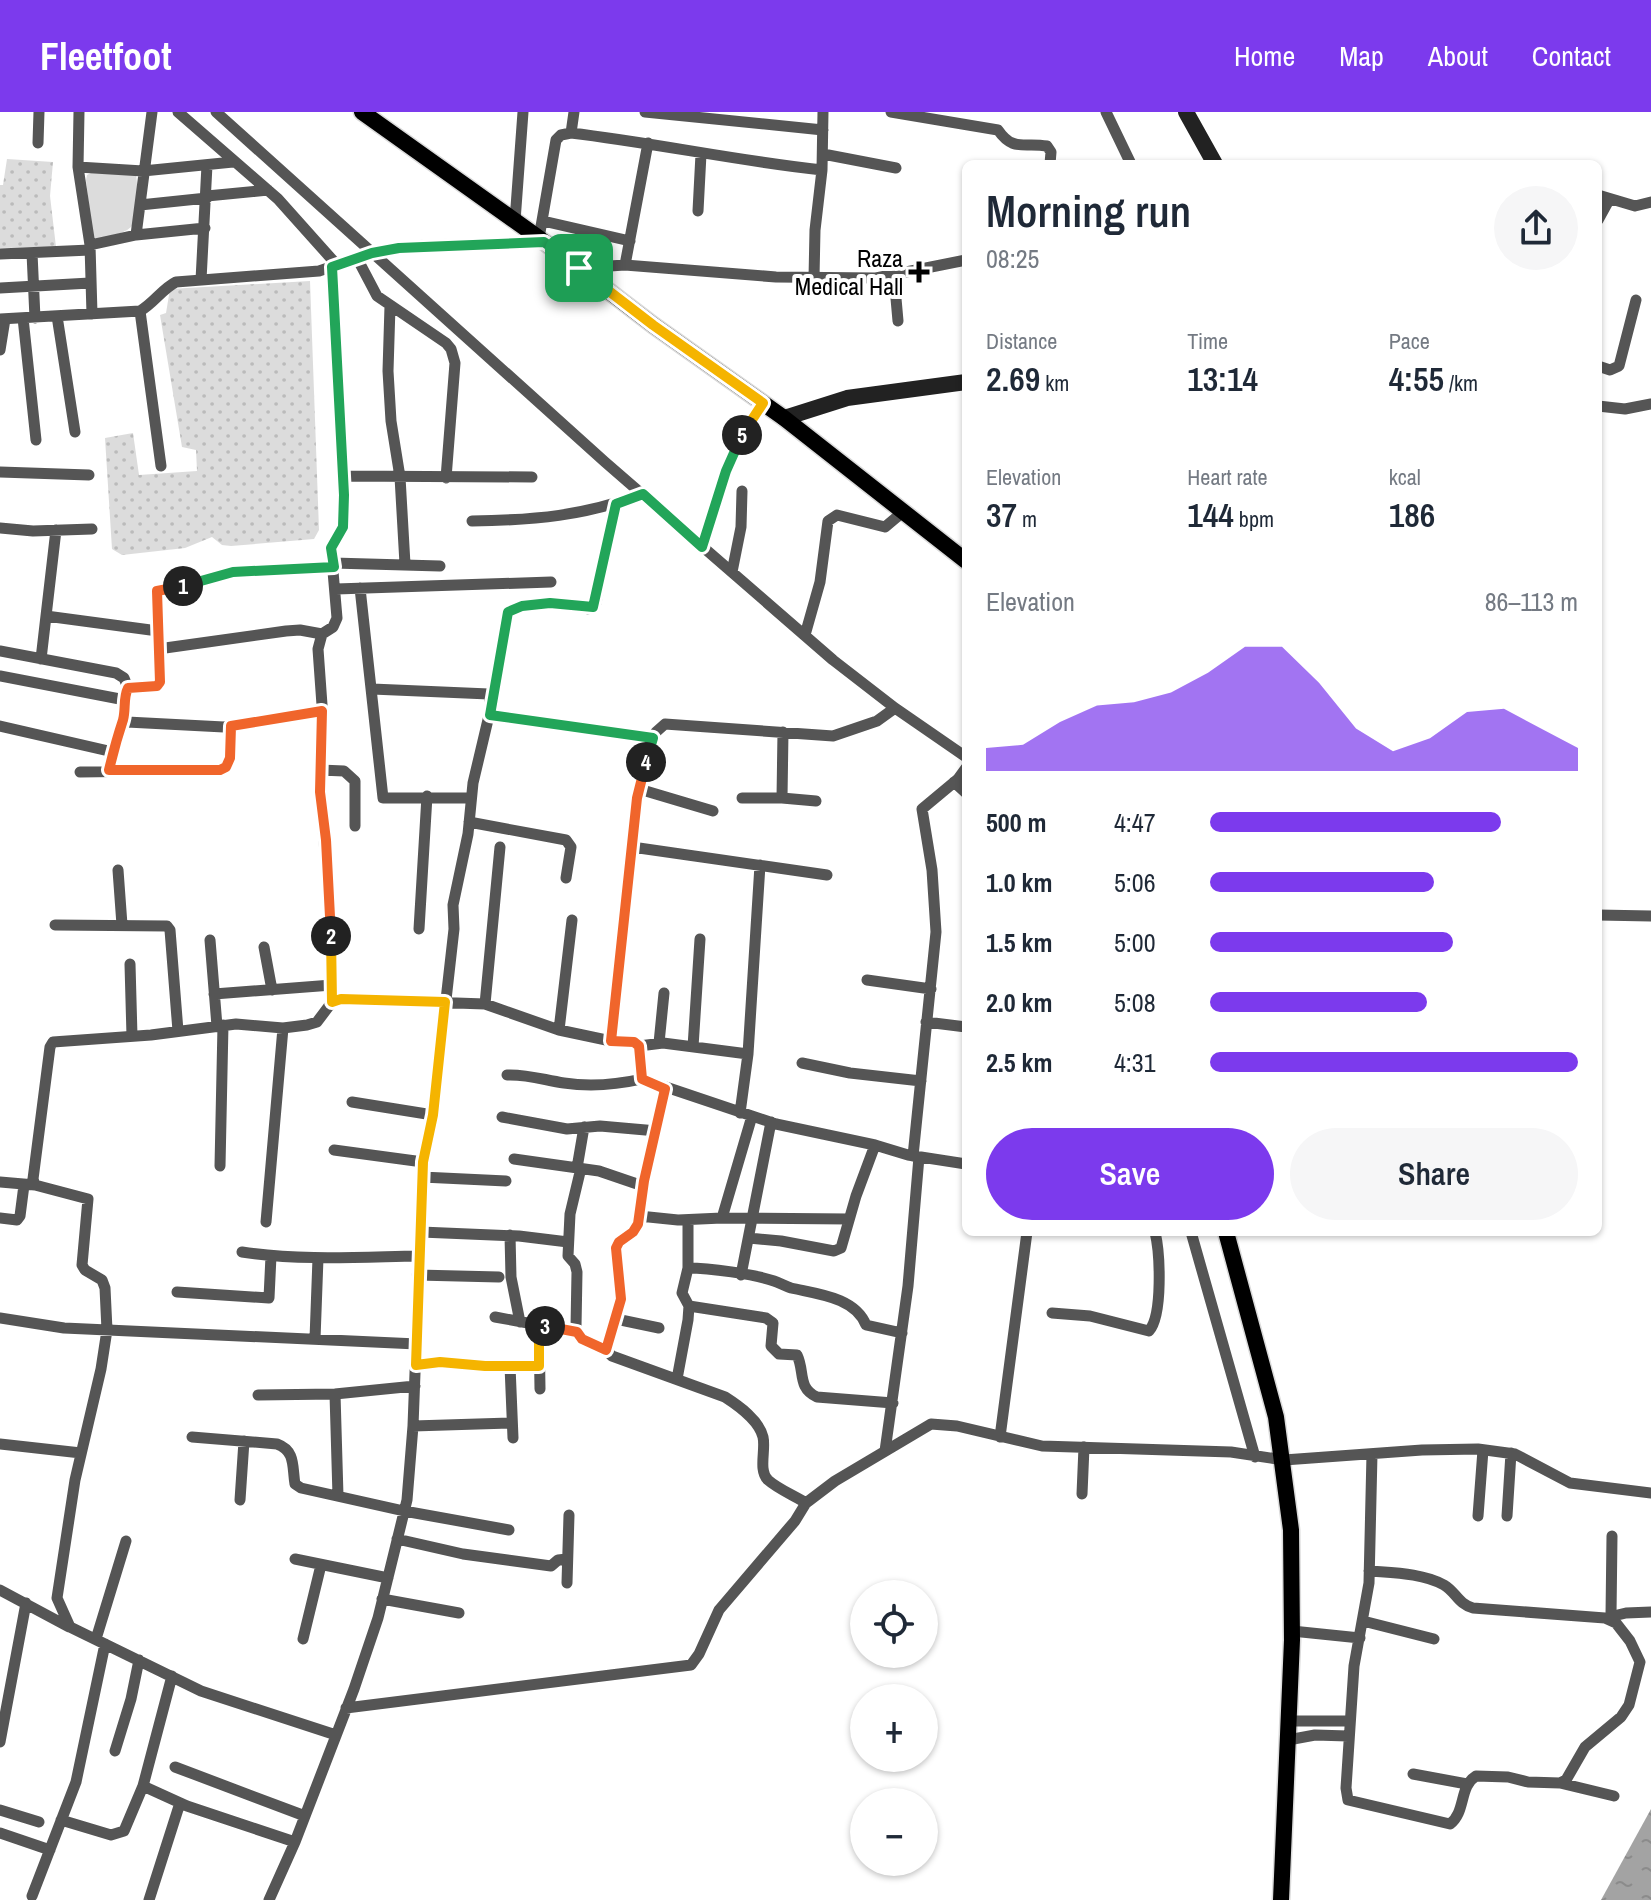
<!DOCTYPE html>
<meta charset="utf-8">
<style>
body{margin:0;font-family:"Archivo Narrow",sans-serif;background:#f6f6f7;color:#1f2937;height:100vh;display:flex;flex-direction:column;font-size:30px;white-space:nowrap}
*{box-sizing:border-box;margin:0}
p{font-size:26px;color:#747a83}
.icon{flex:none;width:44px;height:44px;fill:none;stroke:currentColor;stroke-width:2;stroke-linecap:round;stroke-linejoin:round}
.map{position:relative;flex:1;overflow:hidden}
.sheet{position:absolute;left:962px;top:48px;width:640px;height:1076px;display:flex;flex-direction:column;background:#fff;border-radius:12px;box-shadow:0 2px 6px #0004}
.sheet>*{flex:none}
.tools{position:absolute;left:850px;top:1468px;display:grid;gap:16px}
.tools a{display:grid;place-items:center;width:88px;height:88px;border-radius:50%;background:#fff;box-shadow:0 2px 6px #0004;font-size:40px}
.pin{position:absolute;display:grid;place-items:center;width:68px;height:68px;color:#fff;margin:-34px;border-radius:16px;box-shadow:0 4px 12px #0006}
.km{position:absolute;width:40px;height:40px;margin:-20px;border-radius:50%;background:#222;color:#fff;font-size:22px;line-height:40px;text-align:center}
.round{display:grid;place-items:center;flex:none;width:84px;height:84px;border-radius:42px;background:#f6f6f7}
.head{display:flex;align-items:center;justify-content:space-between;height:136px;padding:0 24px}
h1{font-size:44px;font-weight:600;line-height:60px}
.stats{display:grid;grid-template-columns:repeat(3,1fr);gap:12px;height:136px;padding:8px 24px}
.stats div{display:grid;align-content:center}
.stats b{font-size:34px;font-weight:600}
.stats small{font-size:22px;font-weight:400}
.stats p{font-size:22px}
.chart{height:224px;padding:16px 24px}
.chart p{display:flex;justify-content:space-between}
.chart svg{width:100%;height:144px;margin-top:8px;fill:#7c3aed;opacity:.7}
.action{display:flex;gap:16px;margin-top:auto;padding:16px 24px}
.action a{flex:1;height:92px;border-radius:48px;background:#7c3aed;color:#fff;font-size:32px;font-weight:600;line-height:92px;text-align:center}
.action a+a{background:#f6f6f7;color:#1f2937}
ul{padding:0 24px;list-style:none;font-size:26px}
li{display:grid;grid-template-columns:128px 96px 1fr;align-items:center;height:60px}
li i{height:20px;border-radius:10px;background:#7c3aed}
header{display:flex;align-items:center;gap:48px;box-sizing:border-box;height:112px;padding:0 40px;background:#7c3aed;color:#fff}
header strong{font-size:38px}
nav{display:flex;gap:44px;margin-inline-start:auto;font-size:28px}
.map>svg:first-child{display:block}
</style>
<header>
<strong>Fleetfoot</strong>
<nav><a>Home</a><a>Map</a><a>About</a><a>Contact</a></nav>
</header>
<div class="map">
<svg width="1651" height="1788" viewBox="0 0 1651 1788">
<defs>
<pattern id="grass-dots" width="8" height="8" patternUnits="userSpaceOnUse" patternTransform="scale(2)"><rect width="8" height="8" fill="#dcdcdc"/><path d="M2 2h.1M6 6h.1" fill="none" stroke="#bbb" stroke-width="1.8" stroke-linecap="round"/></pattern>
<pattern id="water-ripples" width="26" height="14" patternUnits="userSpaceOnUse" patternTransform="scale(2)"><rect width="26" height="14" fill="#a3a3a3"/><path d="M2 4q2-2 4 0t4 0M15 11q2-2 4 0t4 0" fill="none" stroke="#8b8b8b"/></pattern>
</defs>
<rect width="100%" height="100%" fill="#fff"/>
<path fill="url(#grass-dots)" d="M 7,47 L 53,50 L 50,84 L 56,135 L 0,136 L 0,73 L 3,73 Z
M 310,169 L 319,418 L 314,427 L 231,434 L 222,433 L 212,425 L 185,436 L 122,443 L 112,437 L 105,326 L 133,321 L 139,363 L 197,359 L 196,338 L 182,335 L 160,203 L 166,201 L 170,177 Z"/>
<path fill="#dcdcdc" d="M 91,61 L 136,63 C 138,73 139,109 131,115 C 123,123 104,125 93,128 L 86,68 L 87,63 Z"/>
<path fill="url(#water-ripples)" d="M 1651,1697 L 1651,1788 L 1601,1788 Z"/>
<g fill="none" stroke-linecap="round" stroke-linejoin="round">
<g stroke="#dbdbdb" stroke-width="19">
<path id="primary" d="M 362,0 L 539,126 L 653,213 L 784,306 L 966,449
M 1226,1120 L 1276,1305 L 1291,1418 L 1292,1528 L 1281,1788"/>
</g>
<path stroke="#555" stroke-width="11" d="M 79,0 L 78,55 L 90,133 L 92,202
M 178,0 L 278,87 L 337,153
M 216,0 L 605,350 L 833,548 L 895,596 L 966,645
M 574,0 L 571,21 C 655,31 738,49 822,58
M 645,0 L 823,18
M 891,0 L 998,18 C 1013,40 1024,30 1047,34 L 1051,40 L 1050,52
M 1106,0 L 1131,52
M 38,31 L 39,0
M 823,42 L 896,56
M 78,55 L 143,59 L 233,50
M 1598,83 L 1635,94 L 1651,90
M 207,84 L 268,78
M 140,93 L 207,86
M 698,99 L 701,42
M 1598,108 L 1609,88
M 515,109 L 523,0
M 543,109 L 630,129
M 136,123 L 152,0
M 539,126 L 556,28 L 561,23 L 571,21
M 90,133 L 136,123 L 205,116
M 32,141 L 35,206
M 0,142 L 90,138
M 357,146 L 377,184 L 446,231 L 451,237 L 455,251 L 446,366
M 625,153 L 648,31
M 332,155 L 344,383 L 343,415 L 331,436 L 337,506 L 333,515 L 322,522 L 318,537 L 322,593 L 320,680 L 330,802 L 332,890
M 579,156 L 625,153 L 776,165 L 876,166 L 966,148
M 894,164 L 898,209
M 814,166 L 815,118 L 822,58 L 823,0
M 201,168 L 207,53
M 0,176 L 90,171
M 390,194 L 388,259 L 391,309 L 400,365 L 405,452
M 140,199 L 161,354
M 57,204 L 75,320
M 23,206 L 36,328
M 0,207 L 140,199 C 154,191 162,177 176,170 L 319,159 L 372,141 L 424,133 L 543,130
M 0,238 L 5,207
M 1598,254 L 1610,258 L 1619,254 L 1636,188
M 1598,294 L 1625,297 L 1651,292
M 0,360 L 89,363
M 343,364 L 532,365
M 472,409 C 536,408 583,404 643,382
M 0,416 L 33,419 L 92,417
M 702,435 C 719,382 732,338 763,291
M 333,451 L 440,454
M 732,460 L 741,415 L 742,379
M 360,476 L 383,686 L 471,686
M 336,477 L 551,470
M 46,504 L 158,519
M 805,523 L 820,470 L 828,409 L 837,403 L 885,415 L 904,399
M 158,537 L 286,519 L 300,518 L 322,522
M 0,539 L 116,561 L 124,566 L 128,576
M 41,547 L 56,418
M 0,564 L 125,588
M 492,587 L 508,500 C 529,485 564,491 588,497 L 593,495 L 596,491 L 616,392
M 490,603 L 653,626
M 123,612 L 125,582 L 128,576 L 157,574 L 160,570 L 157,479 L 201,471 L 233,460 L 334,455
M 0,614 L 113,640
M 109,658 L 120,613 L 127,610 L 224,615 L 322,599
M 320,658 L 344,659 L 355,669 L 355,714
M 80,660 L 220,658 L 226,655 L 230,646 L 231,614
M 954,670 L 966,681
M 639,677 L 713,699
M 742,686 L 782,686 L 816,689
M 782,686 L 783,620
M 469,710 L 566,728 L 571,735 L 566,766
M 632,735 L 827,763
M 118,758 L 122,813
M 1598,803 L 1651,804
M 55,813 L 167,814 L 170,818 L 178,919
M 419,817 L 427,684
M 210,828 L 217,914
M 264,835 L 272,878
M 130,852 L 132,924
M 867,868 L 931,877
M 214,882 L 332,873
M 485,892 L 500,735
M 926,910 L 966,915
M 559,918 L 572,808
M 611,929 L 637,686 L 650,631 L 656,620 L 665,612 L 833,624 L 877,609 L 895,596
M 659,931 L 664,881
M 639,934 L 663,931 L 748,942
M 693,935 L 700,827
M 802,951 L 850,961 L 921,969
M 507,963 C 527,962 544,968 564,971 C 591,975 615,973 642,967
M 665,977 L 644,1069 L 638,1112 L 633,1120 L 619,1130 L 616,1136 L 621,1187 L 606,1238 L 612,1244 L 725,1285 C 739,1294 759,1308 763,1325 C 766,1338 758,1358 768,1368 C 778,1377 795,1384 806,1391
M 352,990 L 433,1003
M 740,1001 L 748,942 L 760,753
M 752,1004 L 722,1106 L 849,1107
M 502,1005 L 567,1017 L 600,1014 L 657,1019
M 334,1038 L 423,1050
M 913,1044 L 936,820 L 932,758 L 922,697 L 958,667 L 966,656
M 514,1047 L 599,1059 L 643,1074
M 220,1054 L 223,913
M 577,1056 L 584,1015
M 581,1056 L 570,1102 L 568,1144 L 575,1152 L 577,1160 L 576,1215 L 582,1227 L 606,1238
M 422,1065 L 506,1069
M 0,1070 L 35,1073 L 88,1087 L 82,1153 L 85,1158 L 102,1168 L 105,1176 L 107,1218 L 101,1257 L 75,1368 L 57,1486 L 70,1515 L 201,1579 L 336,1623
M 35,1073 L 33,1067 L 50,935 L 53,930 L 151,923 L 236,912 L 283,916 L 307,913 L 317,910 L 332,890 L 341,887 L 485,892 L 559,918 L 611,929 L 634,930 C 646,941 636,954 642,967 L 776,1012 L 875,1033 L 908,1043 L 966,1052
M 639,1104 L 678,1108 L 722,1106
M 0,1106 L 17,1108 L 20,1104 L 24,1073
M 266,1110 L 283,916
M 421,1120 L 519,1124 L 568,1130
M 1191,1120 L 1255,1345
M 510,1123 L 511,1165 L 520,1210
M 749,1126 L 781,1129 L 834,1139 L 841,1136 L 856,1084 L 875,1033
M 242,1140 C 301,1149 360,1145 418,1144
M 688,1156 L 688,1108
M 417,1163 L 499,1165
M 741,1163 L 771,1010
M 177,1180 L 269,1186 L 271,1144
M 689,1194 L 766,1206 L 773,1211 L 771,1234 L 779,1242 L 797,1243 C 805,1259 797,1276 817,1285 L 893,1291
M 1052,1201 L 1090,1204 L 1149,1219 C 1163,1203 1160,1141 1155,1120
M 495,1205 L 577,1220
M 0,1206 L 64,1216 L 417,1232
M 616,1207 L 659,1216
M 539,1213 L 540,1277
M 315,1227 L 318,1146
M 416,1253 L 440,1250 L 485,1254 L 539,1254
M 510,1254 L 513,1326
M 677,1267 L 688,1208 L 689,1194 L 682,1181 L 688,1156 C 709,1156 754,1162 774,1169 C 780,1171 785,1174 791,1176 C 817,1182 855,1185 866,1213 L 902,1221
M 335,1282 L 338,1384
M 258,1283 L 335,1282 L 415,1274
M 413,1314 L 512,1311
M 192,1325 L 277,1332 C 296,1339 292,1355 295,1372 L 301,1376 L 404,1399 L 509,1418
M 1000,1325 L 1027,1120
M 0,1332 L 81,1341
M 885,1339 L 908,1174 L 919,1045
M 1082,1382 L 1084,1335
M 240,1388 L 244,1329
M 1478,1404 L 1483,1338
M 1507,1404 L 1511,1341
M 397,1427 L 463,1442 L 551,1454 L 558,1448 L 567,1447
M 295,1447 L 388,1466
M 1369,1459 C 1393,1461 1422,1461 1444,1473 C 1456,1480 1458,1492 1473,1496 L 1605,1506 L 1616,1511 L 1630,1529 L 1640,1550 L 1629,1593 L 1621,1605 L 1585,1635 L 1566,1668 L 1560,1671 L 1528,1670 L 1508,1665 L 1476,1664 C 1459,1674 1466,1700 1450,1712 L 1348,1688 L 1346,1676 L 1354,1554 L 1369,1471 L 1372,1342
M 567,1471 L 569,1403
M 0,1478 L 69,1515
M 382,1487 L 459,1501
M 1611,1503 L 1612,1424
M 1605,1506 L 1626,1501 L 1651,1500
M 1363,1509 L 1434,1527
M 1292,1519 L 1360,1526
M 96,1527 L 126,1429
M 303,1527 L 321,1453
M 346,1596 L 691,1553 L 699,1542 L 719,1498 L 795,1409 L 806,1391 L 835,1369 L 931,1312 L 957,1314 L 1042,1334 L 1231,1340 L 1284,1348 L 1422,1338 L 1478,1337 L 1515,1342 L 1570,1371 L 1651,1381
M 1289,1609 L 1349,1609
M 1288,1628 L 1315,1623 L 1348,1624
M 0,1630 L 26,1491
M 115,1639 L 131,1587 L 139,1548
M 175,1655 L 305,1704
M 1413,1662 L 1467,1672
M 1560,1671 L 1614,1684
M 143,1674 L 187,1694 L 295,1730
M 0,1698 L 39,1710
M 61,1708 L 111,1723 L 124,1719 L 143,1674 L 172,1564
M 0,1721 L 50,1738
M 32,1784 L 76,1670 L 105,1532
M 149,1788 L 180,1691
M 269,1788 L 295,1730 L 354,1577 L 378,1506 L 407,1388 L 413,1314 L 423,1050 L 433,1003 L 454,817 L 453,793 L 468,722 L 473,671 L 491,595 L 489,582 L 372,577"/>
<path stroke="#222" stroke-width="16" d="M 1186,0 L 1215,52
M 784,306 L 847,286 L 966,270"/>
<use href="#primary" stroke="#000" stroke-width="16"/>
</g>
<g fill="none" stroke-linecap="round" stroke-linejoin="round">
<g stroke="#fff" stroke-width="16">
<path id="split-1" d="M 183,474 L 233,460 L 334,455 L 331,436 L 343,415 L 344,383 L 332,155 L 372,141 L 399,136 L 544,130 L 579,156"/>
</g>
<g stroke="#fff" stroke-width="16">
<path id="split-2" d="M 183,474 L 157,479 L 160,570 L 157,574 L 128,576 C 123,586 126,597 123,608 C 118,623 113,641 109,658 L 220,658 L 226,655 L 230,646 L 231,614 L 322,599 L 320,680 L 326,728 L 331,824"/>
</g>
<g stroke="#fff" stroke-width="16">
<path id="split-3" d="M 331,824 L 332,890 L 341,887 L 445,890 L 433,1003 L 423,1050 L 416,1253 L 440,1250 L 485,1254 L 539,1254 L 539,1213 L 545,1214"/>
</g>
<g stroke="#fff" stroke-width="16">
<path id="split-4" d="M 545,1214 L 577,1220 L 582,1227 L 606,1238 L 621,1187 L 616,1136 L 619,1130 L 633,1120 L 638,1112 L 644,1069 L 665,977 L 642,967 L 639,934 L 634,930 L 611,929 L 637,686 L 646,650"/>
</g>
<g stroke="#fff" stroke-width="16">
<path id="split-5" d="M 646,650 L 653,626 L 490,603 L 508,500 L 522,494 L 550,491 L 593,495 L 616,392 L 643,382 L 702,435 L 726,359 L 742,323"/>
</g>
<g stroke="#fff" stroke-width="16">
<path id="split-6" d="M 579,156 L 653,213 L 763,291 L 742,323"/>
</g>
<use href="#split-1" stroke="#22a559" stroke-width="10"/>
<use href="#split-2" stroke="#f0652b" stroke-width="10"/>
<use href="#split-3" stroke="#f5b400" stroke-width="10"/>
<use href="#split-4" stroke="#f0652b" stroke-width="10"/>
<use href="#split-5" stroke="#22a559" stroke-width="10"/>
<use href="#split-6" stroke="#f5b400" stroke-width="10"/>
</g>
<path fill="#000" stroke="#fff" stroke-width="3" d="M915 148h8v8h8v8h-8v8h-8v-8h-8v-8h8z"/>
<g text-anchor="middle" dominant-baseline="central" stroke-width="8" stroke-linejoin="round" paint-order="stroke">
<g font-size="24" fill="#000" stroke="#fff" text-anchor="end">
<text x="903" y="146">Raza<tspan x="903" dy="28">Medical Hall</tspan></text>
</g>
</g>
</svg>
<div class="tools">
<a><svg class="icon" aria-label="locate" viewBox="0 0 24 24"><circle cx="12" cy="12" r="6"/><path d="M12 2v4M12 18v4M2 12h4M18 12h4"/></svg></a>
<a>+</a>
<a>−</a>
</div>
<div class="pin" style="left:579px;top:156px;background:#1e9e55"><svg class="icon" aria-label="arrive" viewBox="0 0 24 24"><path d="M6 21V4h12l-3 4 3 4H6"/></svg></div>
<b class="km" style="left:183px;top:474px">1</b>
<b class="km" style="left:331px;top:824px">2</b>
<b class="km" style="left:545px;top:1214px">3</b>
<b class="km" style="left:646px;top:650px">4</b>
<b class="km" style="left:742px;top:323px">5</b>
<section class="sheet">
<div class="head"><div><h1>Morning run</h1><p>08:25</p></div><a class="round"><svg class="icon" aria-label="share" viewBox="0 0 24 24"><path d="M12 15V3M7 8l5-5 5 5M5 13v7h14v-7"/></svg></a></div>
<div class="stats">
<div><p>Distance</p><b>2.69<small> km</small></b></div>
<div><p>Time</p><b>13:14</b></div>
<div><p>Pace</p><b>4:55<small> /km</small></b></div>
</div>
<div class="stats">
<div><p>Elevation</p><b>37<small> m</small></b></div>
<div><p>Heart rate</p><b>144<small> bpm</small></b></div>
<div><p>kcal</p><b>186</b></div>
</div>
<div class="chart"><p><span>Elevation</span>86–113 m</p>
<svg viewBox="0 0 160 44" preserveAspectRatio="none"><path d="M0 44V37L10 36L20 29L30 24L40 23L50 20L60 14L70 6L80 6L90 17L100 31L110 38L120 34L130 26L140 25L150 31L160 37V44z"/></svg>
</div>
<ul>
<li><b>500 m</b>4:47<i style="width:79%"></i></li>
<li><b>1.0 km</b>5:06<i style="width:61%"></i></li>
<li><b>1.5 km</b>5:00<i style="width:66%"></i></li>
<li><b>2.0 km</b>5:08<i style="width:59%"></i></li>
<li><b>2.5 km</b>4:31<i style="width:100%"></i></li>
</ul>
<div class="action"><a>Save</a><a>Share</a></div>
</section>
</div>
